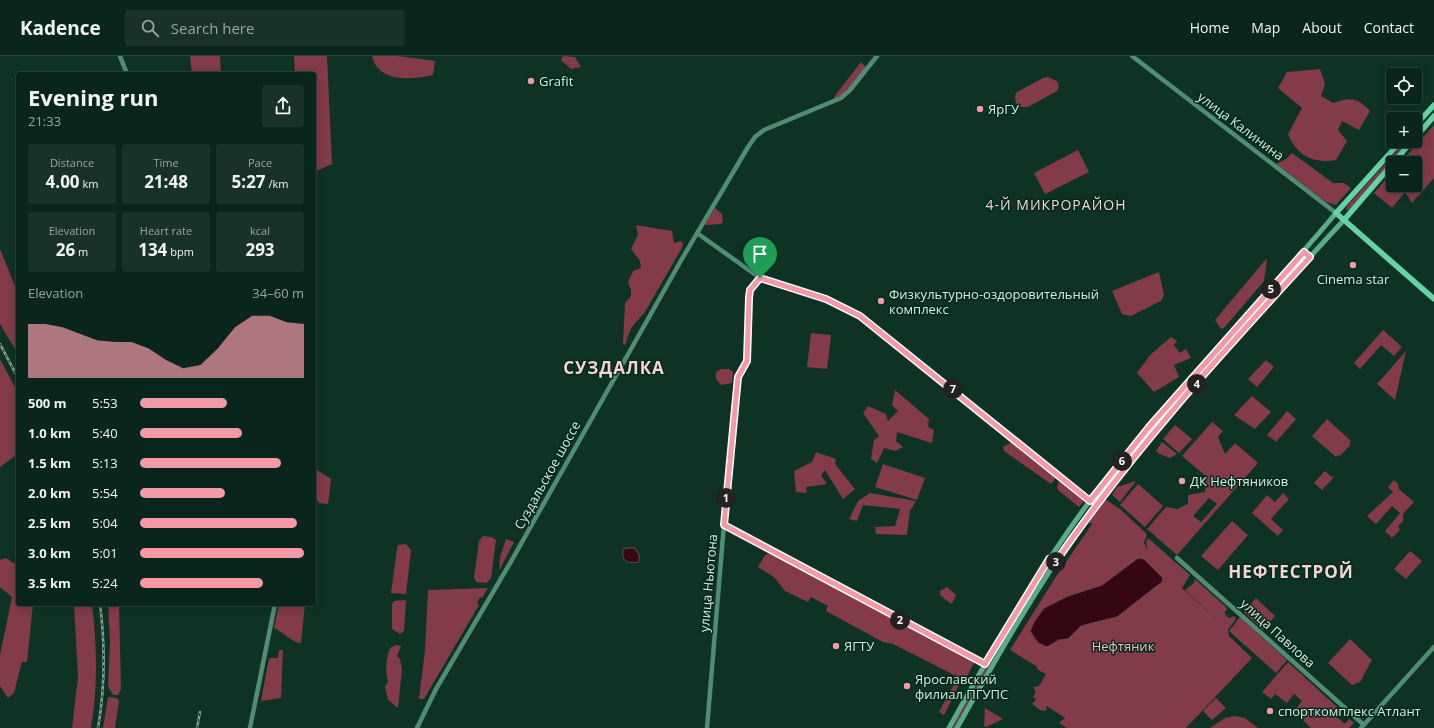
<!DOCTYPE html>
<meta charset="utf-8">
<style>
body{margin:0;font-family:"Open Sans",sans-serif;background:#183229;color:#f1f3f6;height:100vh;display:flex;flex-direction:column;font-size:15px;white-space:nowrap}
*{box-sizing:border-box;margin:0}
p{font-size:13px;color:#99a5a3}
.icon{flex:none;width:22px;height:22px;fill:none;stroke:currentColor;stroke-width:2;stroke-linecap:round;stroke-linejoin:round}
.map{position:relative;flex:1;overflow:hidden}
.side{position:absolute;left:16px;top:16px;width:300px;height:534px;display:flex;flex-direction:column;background:#0a261c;border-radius:4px;box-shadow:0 2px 10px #0003,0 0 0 1px #2a433b}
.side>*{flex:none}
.tools{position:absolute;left:1386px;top:12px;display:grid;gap:8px}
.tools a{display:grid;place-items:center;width:36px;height:36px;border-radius:4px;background:#0a261c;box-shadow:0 2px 10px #0003,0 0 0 1px #2a433b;font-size:20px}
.pin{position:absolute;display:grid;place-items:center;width:34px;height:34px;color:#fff;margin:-41px -17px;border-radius:50% 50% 50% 0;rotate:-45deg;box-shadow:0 0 4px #0007}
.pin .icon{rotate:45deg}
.km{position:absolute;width:20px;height:20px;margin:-10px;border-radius:50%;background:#222;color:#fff;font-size:11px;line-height:20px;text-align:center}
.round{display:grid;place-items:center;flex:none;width:42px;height:42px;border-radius:4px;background:#183229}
.overview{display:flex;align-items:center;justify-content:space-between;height:68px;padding:0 12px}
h1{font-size:22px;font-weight:700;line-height:30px}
.stats{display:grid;grid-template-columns:repeat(3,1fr);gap:6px;height:68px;padding:4px 12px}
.stats div{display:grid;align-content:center;border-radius:4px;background:#183229;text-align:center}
.stats b{font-size:17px;font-weight:700}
.stats small{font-size:11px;font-weight:400}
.stats p{font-size:11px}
.chart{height:112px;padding:8px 12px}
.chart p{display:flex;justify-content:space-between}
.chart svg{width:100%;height:72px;margin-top:4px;fill:#f49aa6;opacity:.7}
ul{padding:0 12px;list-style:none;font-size:13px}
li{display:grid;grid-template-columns:64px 48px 1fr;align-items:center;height:30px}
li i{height:10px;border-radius:5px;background:#f49aa6}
header{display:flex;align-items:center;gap:24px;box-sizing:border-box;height:56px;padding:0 20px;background:#0a261c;border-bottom:1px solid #2a433b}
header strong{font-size:19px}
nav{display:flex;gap:22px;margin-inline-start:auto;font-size:14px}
.search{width:280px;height:36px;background:#183229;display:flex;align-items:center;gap:10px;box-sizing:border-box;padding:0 14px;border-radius:4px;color:#99a5a3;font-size:15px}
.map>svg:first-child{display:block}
</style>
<header>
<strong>Kadence</strong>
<div class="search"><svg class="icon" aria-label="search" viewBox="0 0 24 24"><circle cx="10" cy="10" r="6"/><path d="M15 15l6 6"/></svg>Search here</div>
<nav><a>Home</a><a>Map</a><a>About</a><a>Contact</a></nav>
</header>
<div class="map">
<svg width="1434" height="672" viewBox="0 0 1434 672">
<rect width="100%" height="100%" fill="#0e3325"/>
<path fill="#823b47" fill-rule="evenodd" d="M 190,0 L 220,0 L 221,18 L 192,18 Z
M 294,0 L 327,0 L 332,108 L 314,116 L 314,18 L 295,18 Z
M 372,0 L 398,0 L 435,5 L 433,19 C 412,24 378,27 372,0 Z
M 563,0 L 575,1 L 581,11 L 571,13 L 561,4 Z
M 861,6 L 866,11 L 848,34 L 836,43 L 834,41 Z
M 1320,13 L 1325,28 L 1321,40 L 1333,47 C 1350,41 1357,41 1370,55 L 1359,74 L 1342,65 L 1338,74 L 1347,85 L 1336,104 C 1314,108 1297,100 1288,78 L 1302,52 L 1278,32 L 1287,16 Z
M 1048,21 L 1057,25 L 1059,30 L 1057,35 L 1028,51 L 1019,51 L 1016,48 L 1015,40 L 1017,36 L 1043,22 Z
M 1434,69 L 1434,122 L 1412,147 L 1405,136 L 1392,152 L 1374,137 L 1393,115 L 1393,129 L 1415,129 L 1415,107 L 1400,107 Z
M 1406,85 L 1408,85 L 1350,153 L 1346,154 L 1347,150 Z
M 1078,94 L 1089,116 L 1045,138 L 1034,117 Z
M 1292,97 L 1333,127 L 1344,127 L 1351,132 L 1336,149 L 1326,146 L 1276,108 L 1286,103 Z
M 715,152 L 722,158 L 723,166 L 721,168 L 706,169 L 705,168 Z
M 636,169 L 672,175 L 674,187 L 682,185 L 683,190 L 645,256 L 631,272 L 625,289 L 623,288 L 625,247 L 631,240 L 631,234 L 628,226 L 633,215 L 641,212 L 640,205 L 631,193 L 638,179 Z
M 0,193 L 15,230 L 18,251 L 18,298 L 0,268 Z
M 1267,202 L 1264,225 L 1224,272 L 1221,273 L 1215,264 Z
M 1295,210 L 1296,211 L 1228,288 L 1227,287 Z
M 1159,216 L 1164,239 L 1161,245 L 1131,260 L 1122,258 L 1112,235 Z
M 1383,274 L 1402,291 L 1394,300 L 1381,289 L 1360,313 L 1354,307 Z
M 811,277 L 831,279 L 827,313 L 807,311 Z
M 1171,281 L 1177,285 L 1174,289 L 1180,297 L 1186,293 L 1191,302 L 1174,309 L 1179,321 L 1154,336 L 1137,317 L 1150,299 Z
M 1226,289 L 1227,290 L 1153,374 L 1108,429 L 1106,428 L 1151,373 Z
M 1406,295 L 1395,344 L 1377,328 Z
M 0,303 L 18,337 L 18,398 L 0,411 Z
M 1266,304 L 1274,311 L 1257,331 L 1248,323 Z
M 721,313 L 729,313 L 733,316 L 732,327 L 721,329 C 716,324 714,321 717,315 Z
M 895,334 L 929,363 L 928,371 L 934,374 L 932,387 L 897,376 L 896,385 L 903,391 L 895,395 L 884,392 L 877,407 L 871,403 L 874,384 L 879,380 L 863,357 L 868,350 L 886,358 L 888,365 L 898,355 L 892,349 Z
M 1252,340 L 1271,356 L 1255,373 L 1234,359 Z
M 1287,355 L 1296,363 L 1276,386 L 1267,379 Z
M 1327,363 L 1351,385 L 1349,387 L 1351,388 L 1340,400 L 1338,399 L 1336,401 L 1312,380 Z
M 1212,366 L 1223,375 L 1218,381 L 1225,398 L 1235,387 L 1258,407 L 1177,499 L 1147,473 L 1166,451 L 1177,453 L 1188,448 L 1188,439 L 1205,436 L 1207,421 L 1182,400 ZM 1209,442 L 1217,448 L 1201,466 L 1193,460 Z
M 1175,369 L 1192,383 L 1179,397 L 1163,383 Z
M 1162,386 L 1177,398 L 1170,402 L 1159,398 L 1156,395 Z
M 1010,387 L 1016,387 L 1057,420 L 1051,428 L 1004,395 L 1003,391 Z
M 816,396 L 836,403 L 835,408 L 855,433 L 843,443 L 825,414 L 821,419 L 827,428 L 806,431 L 807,437 L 796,436 L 794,415 L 812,406 Z
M 883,408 L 925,422 L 917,444 L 875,431 Z
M 314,412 L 331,423 L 328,448 L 319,447 L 314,439 Z
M 1325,415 L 1332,421 L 1335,420 L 1322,434 L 1314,427 Z
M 1394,424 L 1398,428 L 1399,433 L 1414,446 L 1403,458 L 1403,465 L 1398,470 L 1400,474 L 1392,482 L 1385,475 L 1400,457 L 1392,450 L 1376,468 L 1367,460 L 1393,436 L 1388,431 Z
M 1059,425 L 1062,425 L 1085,444 L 1079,451 L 1058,434 L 1057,431 Z
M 1136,425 L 1120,446 L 1112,439 L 1117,431 Z
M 1138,428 L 1163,450 L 1145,471 L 1120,449 Z
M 870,437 L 916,445 L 910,455 L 907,479 L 876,478 L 875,471 L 895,470 L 900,453 L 863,449 L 857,465 L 849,463 L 858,445 Z
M 1283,437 L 1289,443 L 1271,463 L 1283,474 L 1278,480 L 1252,457 L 1267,439 L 1275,446 Z
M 1105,443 L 1121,454 L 1147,478 L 1144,487 L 1148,495 L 1146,486 L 1148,482 L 1190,519 L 1182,532 L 1220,566 L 1185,534 L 1194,527 L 1195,523 L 1226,551 L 1227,554 L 1225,555 L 1225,558 L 1229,562 L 1234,560 L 1236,563 L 1228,573 L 1229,580 L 1252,602 L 1186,672 L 1067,672 L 1059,667 L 1065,662 L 1047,650 L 1046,655 L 1040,654 L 1032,648 L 1036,643 L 1033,641 L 1036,636 L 1033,631 L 1039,630 L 1046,618 L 1038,614 L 1036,610 L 1010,594 L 1055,522 L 1092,468 L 1088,466 Z
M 1232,465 L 1248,479 L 1218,514 L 1201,500 Z
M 483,480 L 491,481 L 496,484 L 491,522 L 487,527 L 476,526 L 474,521 L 479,485 Z
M 506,483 L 514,486 L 499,515 L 500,501 Z
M 406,488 L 411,494 L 406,538 L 391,537 L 397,493 L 398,489 Z
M 1410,495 L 1422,505 L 1406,523 L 1394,513 Z
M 770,498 L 975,605 L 965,624 L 962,623 L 944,659 L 939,656 L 958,621 L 893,588 L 883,586 L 826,555 L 828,550 L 811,541 L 808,546 L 785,535 L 775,522 L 758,511 L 765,499 Z
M 6,502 L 18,510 L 18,548 L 33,548 L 27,606 L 22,606 L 14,637 L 8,642 L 0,630 L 0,599 L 12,541 L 0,531 L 0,504 Z
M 1050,508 L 1008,577 L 954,672 L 952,672 L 1006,576 Z
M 947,531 L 956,539 L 954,544 L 951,548 L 940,539 L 940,535 Z
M 488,532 L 482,542 L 480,541 L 477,547 L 479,549 L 424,643 L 419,643 L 425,594 L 428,534 Z
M 1256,542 L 1275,560 L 1263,574 L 1244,556 Z
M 406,544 L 404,575 L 400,578 L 392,573 L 392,548 L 394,545 Z
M 74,548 L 92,548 C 97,589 98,631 91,672 L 72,672 L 78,621 Z
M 108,548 L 119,548 L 121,633 L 118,639 L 113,639 L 108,630 L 110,585 Z
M 279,548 L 305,548 L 301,587 C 290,586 284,576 274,572 Z
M 1240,561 L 1287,604 L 1276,617 L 1229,575 Z
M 1350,583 L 1372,604 L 1360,626 L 1352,629 L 1328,607 Z
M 396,589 L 401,590 L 397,600 L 400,603 L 402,613 L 398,652 L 388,644 L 385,631 L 388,626 C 385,616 386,602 390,592 Z
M 279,594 L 283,594 L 281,642 L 261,645 L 269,602 L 278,602 Z
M 1288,606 L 1337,651 L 1333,658 L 1345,668 L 1349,663 L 1354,667 L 1349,672 L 1311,672 L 1294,655 L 1302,645 L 1294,638 L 1287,647 L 1275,638 L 1271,643 L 1262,636 Z
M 108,641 L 117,642 L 119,645 L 115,672 L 103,672 Z
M 1216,642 L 1226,652 L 1212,664 L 1203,655 Z
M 985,652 L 1003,663 L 986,671 L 984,670 Z
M 1234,660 L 1245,662 L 1258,672 L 1210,672 L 1225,662 Z"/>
<path fill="#350712" stroke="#664c50" d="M 626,492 L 635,492 L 639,499 L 639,506 C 629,508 621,506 623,494 Z
M 1138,502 L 1144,503 L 1163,522 L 1162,526 L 1117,561 L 1081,570 L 1068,583 L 1059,584 L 1047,591 L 1038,587 L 1030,575 L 1034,566 L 1044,552 L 1068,540 L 1102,529 Z"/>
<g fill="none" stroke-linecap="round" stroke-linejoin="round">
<path stroke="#518d74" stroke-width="4.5" d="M 120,0 L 127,18
M 1132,0 L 1336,157
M 697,177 L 760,222 L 826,243 L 861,260 L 1090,445
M 724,469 L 985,608
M 1177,502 L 1364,669
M 250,672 L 275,548
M 417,672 L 436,633 L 509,509 L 683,201 L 748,91 L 755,81 L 764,74 L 841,42 L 850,34 L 877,0
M 707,672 L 733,360 L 738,321 L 747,305 L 749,242 L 751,234 L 760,222
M 1361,672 L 1434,591"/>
<path stroke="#59ab8a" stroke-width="5" d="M 949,672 C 995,589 1043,506 1101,430 C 1174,335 1259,249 1336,157
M 957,672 C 997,601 1037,530 1085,463 C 1124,410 1167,362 1211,312 C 1255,262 1299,212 1344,164"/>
<path stroke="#64d4a8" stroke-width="5.5" d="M 1415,70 L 1434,49
M 1415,82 L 1434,60
M 1401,85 L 1336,157 L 1434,243
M 1344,164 L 1412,85"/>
<g stroke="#87a296" stroke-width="2.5">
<path id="rail" d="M 0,288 L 18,322
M 98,672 C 105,632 105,588 100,548
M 197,672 L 200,656"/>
</g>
<use href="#rail" stroke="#03291b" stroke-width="1" stroke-dasharray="3" stroke-linecap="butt"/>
</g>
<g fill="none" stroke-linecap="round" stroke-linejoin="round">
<g stroke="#fff" stroke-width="8">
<path id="route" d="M 1304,196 L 1310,201 C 1221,298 1130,397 1055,507 L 1049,503 L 985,608 L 724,469 L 738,321 L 747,305 L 749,242 L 750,234 L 760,222 L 826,243 L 860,260 L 1090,445 L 1149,371 Z"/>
</g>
<use href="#route" stroke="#f49aa6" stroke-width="5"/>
</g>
<g fill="#f49aa6" stroke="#03291b" stroke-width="1.5">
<circle cx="531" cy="25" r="4"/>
<circle cx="980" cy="53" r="4"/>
<circle cx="1353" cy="209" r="4"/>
<circle cx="881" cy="245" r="4"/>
<circle cx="1182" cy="425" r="4"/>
<circle cx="836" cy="590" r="4"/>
<circle cx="907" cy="630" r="4"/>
<circle cx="1270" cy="655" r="4"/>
</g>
<g text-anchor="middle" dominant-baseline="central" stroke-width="3" stroke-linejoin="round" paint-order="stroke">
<g font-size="13" fill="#d8ece2" stroke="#03291b" text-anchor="start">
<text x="539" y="25">Grafit</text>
<text x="988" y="53">ЯрГУ</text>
<text x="1353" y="223" text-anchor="middle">Cinema star</text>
<text x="889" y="238">Физкультурно-оздоровительный<tspan x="889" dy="15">комплекс</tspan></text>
<text x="1190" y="425">ДК Нефтяников</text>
<text x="844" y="590">ЯГТУ</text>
<text x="915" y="623">Ярославский<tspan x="915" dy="15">филиал ПГУПС</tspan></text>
<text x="1278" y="655">спорткомплекс Атлант</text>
</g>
<g font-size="13" fill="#d8ece2" stroke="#03291b">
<text transform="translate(1241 70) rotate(37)">улица Калинина</text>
<text transform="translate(547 419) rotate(-61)">Суздальское шоссе</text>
<text transform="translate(708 527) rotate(-85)">улица Ньютона</text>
<text transform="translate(1278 577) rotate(42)">улица Павлова</text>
</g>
<g font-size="13" fill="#f2bec3" stroke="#03291b">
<text x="1123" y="590">Нефтяник</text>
</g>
<g font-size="14" letter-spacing="1" fill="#f7d3d7" stroke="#03291b">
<text x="1056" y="148">4-Й МИКРОРАЙОН</text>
</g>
<g font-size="17" font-weight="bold" letter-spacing="1" fill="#f7d3d7" stroke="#03291b">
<text x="614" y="311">СУЗДАЛКА</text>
<text x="1291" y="515">НЕФТЕСТРОЙ</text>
</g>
</g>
</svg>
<div class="tools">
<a><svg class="icon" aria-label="locate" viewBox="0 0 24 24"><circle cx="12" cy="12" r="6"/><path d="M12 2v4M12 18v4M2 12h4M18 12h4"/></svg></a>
<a>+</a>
<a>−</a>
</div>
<div class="pin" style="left:760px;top:222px;background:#1e9e55"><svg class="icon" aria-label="arrive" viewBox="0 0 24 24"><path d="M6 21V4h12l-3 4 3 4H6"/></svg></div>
<b class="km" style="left:726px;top:442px">1</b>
<b class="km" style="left:900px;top:564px">2</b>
<b class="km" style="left:1056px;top:506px">3</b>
<b class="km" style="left:1197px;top:328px">4</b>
<b class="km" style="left:1271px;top:233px">5</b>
<b class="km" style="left:1122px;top:405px">6</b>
<b class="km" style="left:953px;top:333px">7</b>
<section class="side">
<div class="overview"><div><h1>Evening run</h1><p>21:33</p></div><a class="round"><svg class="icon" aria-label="share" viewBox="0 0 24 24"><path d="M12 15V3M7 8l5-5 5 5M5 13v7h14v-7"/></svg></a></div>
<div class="stats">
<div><p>Distance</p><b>4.00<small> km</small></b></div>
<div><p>Time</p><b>21:48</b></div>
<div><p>Pace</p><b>5:27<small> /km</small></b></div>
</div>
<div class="stats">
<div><p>Elevation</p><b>26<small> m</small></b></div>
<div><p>Heart rate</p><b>134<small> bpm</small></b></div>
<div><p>kcal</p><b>293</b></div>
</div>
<div class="chart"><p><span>Elevation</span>34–60 m</p>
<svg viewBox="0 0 160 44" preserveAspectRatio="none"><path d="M0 44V11L10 11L20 13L30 17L40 21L50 22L60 22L70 26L80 33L90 38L100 36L110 26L120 13L130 6L140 6L150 10L160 11V44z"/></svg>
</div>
<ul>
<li><b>500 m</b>5:53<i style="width:53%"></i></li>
<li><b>1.0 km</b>5:40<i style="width:62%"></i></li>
<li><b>1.5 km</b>5:13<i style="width:86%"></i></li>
<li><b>2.0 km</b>5:54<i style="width:52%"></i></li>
<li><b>2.5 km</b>5:04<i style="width:96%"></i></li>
<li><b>3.0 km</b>5:01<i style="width:100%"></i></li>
<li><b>3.5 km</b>5:24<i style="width:75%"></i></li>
</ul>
</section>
</div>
